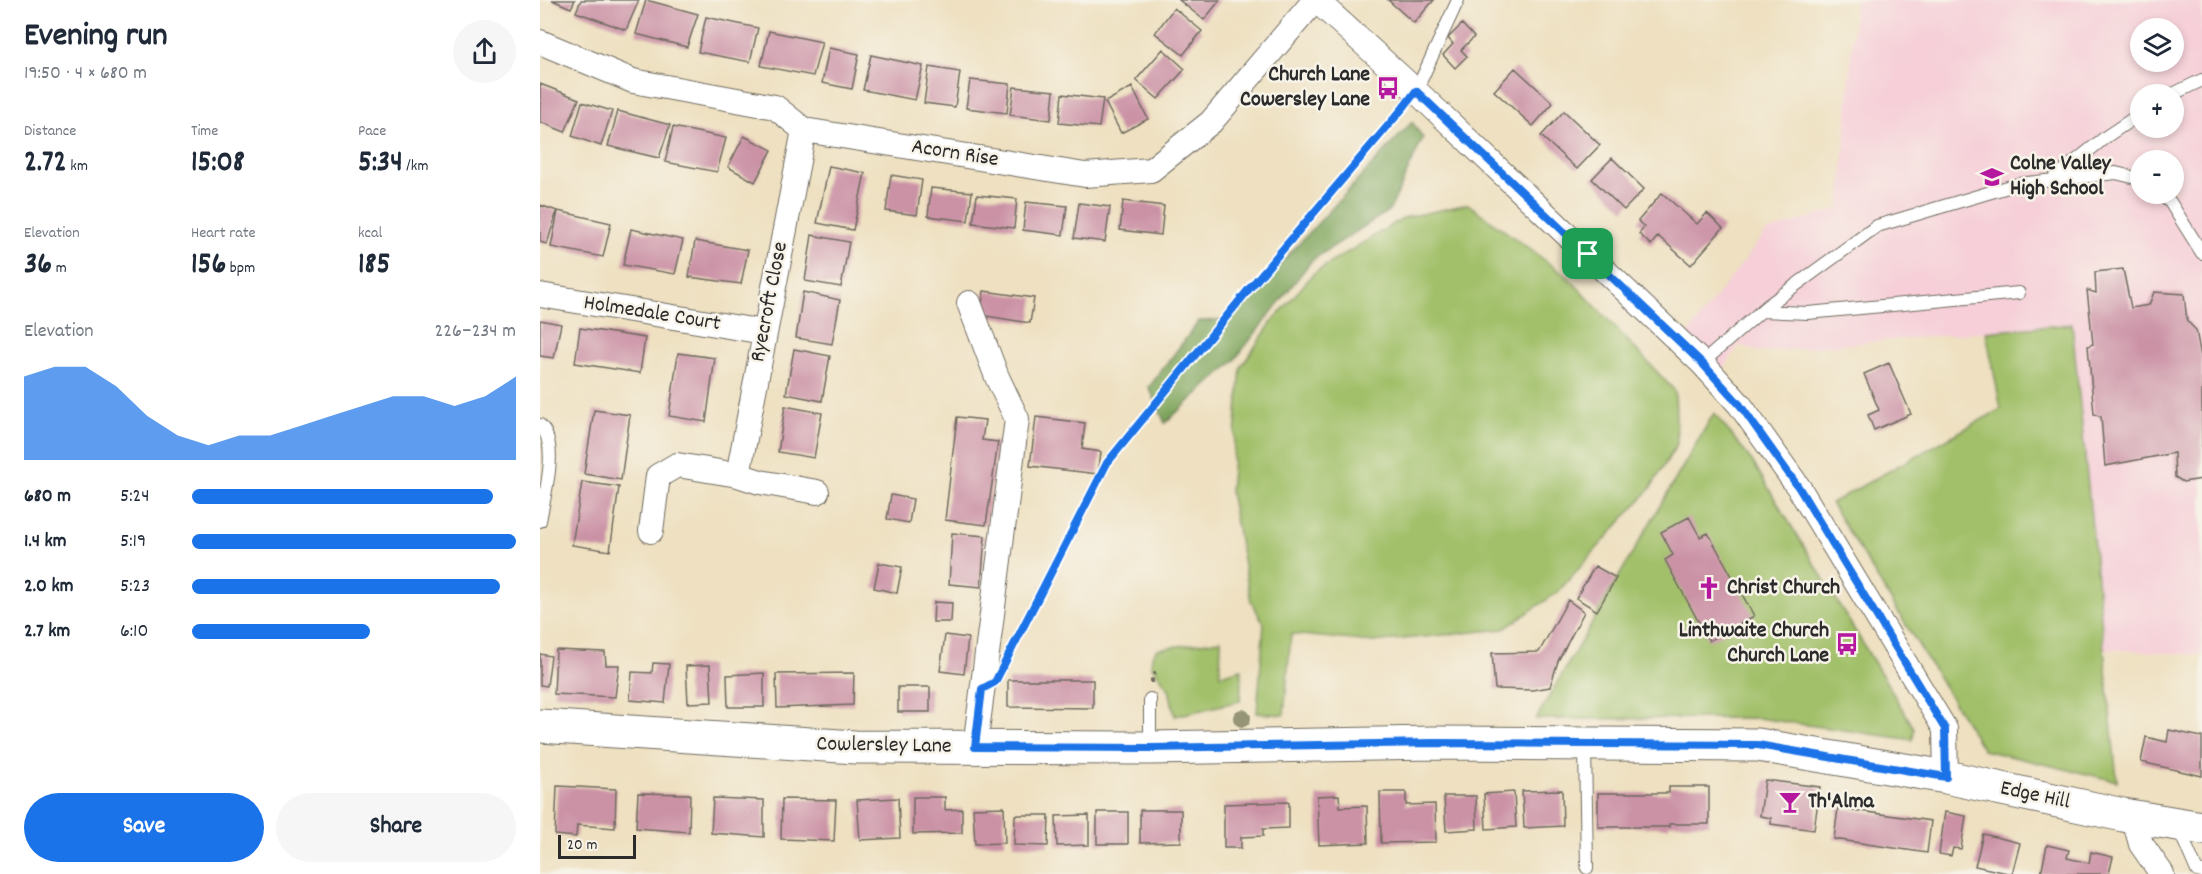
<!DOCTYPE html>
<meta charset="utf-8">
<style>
body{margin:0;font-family:Dekko,sans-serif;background:#f6f6f7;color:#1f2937;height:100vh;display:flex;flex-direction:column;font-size:22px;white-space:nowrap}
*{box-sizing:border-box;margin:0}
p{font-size:20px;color:#747a83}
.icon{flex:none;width:33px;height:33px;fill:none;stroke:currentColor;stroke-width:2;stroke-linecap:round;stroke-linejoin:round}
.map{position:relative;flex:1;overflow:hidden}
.panel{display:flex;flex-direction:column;background:#fff;width:540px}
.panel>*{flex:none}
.tools{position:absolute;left:1590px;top:18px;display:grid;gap:12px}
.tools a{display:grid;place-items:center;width:54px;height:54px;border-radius:50%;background:#fff;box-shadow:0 3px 9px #0003;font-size:30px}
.scale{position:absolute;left:18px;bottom:15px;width:78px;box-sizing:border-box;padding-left:6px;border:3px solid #2b2b2b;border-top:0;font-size:16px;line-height:21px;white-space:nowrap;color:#2b2b2b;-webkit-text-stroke:4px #f7f3e8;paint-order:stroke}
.pin{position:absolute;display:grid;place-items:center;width:51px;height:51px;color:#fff;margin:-26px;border-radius:12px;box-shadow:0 3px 9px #0006}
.round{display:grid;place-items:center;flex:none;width:63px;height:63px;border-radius:32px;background:#f6f6f7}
.overview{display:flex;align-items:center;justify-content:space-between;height:102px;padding:0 24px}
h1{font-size:33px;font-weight:700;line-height:45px}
.figures{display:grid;grid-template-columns:repeat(3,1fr);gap:9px;height:102px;padding:6px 24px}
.figures div{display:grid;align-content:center}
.figures b{font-size:30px;font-weight:700}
.figures small{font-size:16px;font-weight:400}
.figures p{font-size:16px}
.chart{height:168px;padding:12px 24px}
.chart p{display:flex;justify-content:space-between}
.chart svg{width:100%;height:108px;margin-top:6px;fill:#1a73e8;opacity:.7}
.primary-button{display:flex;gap:12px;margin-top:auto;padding:12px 24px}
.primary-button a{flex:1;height:69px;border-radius:36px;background:#1a73e8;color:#fff;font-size:24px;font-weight:700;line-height:69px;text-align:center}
.primary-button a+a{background:#f6f6f7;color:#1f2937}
ul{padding:0 24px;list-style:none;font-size:20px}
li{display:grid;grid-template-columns:96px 72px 1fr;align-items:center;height:45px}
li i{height:15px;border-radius:8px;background:#1a73e8}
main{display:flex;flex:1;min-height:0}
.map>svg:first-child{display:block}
</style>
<main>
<section class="panel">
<div class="overview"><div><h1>Evening run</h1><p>19:50 · 4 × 680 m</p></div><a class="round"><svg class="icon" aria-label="share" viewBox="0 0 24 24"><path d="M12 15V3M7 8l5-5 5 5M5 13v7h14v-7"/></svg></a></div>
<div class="figures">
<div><p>Distance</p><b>2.72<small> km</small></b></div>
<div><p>Time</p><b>15:08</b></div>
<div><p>Pace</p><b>5:34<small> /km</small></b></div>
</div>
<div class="figures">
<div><p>Elevation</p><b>36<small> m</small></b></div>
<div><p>Heart rate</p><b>156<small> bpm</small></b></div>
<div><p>kcal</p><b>185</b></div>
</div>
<div class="chart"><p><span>Elevation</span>226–234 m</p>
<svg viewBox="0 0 160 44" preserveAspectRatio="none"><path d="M0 44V10L10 6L20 6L30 14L40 26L50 34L60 38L70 34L80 34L90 30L100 26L110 22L120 18L130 18L140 22L150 18L160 10V44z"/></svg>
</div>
<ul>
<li><b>680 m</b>5:24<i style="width:93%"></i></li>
<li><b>1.4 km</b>5:19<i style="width:100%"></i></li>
<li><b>2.0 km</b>5:23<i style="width:95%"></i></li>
<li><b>2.7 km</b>6:10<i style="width:55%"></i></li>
</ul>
<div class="primary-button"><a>Save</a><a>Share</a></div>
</section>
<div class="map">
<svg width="1662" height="874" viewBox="0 0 1662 874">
<rect width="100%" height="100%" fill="#f7f3e8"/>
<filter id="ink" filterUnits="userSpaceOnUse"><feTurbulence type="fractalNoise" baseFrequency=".0167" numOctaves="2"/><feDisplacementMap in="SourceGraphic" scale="12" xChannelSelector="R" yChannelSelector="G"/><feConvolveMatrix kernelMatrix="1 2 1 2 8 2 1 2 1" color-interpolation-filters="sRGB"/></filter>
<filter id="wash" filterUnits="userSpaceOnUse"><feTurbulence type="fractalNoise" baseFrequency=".008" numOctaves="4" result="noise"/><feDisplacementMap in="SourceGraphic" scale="24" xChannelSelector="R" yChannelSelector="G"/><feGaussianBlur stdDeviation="1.35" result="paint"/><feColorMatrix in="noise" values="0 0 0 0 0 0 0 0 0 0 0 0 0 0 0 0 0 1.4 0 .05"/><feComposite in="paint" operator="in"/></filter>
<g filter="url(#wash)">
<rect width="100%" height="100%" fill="#eee0c0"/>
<path fill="#f6cfd8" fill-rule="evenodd" d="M 1315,0 L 1662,0 L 1662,655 L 1565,649 L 1531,324 L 1220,352 L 1199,345 L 1181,373 L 1147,335 L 1226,232 L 1300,208 ZM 1600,28 L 1634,28 L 1634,62 L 1600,62 ZM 1600,94 L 1634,94 L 1634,128 L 1600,128 ZM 1600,160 L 1634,160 L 1634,194 L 1600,194 Z"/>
<path fill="#a1c069" stroke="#66764a" stroke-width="1.5" d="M 928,204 L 1029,278 L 1135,391 L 1137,444 L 1110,489 L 1018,592 L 964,629 L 833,642 L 751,634 L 744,715 L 717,713 L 724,624 L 711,601 L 690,492 L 701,367 L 732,322 L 774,273 L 863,218 Z
M 1532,324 L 1577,781 L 1443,750 L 1291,503 L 1461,409 L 1446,332 Z
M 1174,413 L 1212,461 L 1374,728 L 1373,740 L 1218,718 L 996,719 Z
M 681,640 L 680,675 L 702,669 L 700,701 L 635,716 L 629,689 L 611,665 L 612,656 L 617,649 Z"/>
<path fill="#80a65d" stroke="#566844" stroke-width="1.5" d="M 872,122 L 883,138 L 850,210 L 772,260 L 693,362 L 625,423 L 609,387 L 659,321 L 688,320 Z"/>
<g id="blocks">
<path fill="#cb92a6" d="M 12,0 L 35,0 L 31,8 Z
M 41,0 L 99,0 L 86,30 L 36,12 Z
M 106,0 L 158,14 L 147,47 L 96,34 Z
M 639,0 L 680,0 L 664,20 Z
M 848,0 L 894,0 L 874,23 Z
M 634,8 L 662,31 L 643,55 L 615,33 Z
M 166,17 L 218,28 L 210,62 L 158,52 Z
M 922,24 L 934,37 L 921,50 L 927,56 L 915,68 L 903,55 L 913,44 L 908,38 Z
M 229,31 L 282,42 L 273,76 L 221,66 Z
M 289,48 L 319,54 L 312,89 L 282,83 Z
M 623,49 L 645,69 L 618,99 L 596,80 Z
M 331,55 L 383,66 L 375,100 L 323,90 Z
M 389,67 L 420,72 L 415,107 L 384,103 Z
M 975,68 L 1013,103 L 993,126 L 954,91 Z
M 430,80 L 470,84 L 467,113 L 426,108 Z
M 0,84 L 39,99 L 25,132 L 0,122 Z
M 474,87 L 514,91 L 511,120 L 470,115 Z
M 592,87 L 608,119 L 581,133 L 565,102 Z
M 522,94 L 563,99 L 559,127 L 519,123 Z
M 42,102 L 72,111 L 61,146 L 32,136 Z
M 78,111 L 130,125 L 119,158 L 68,146 Z
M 1024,111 L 1060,145 L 1037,169 L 1001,136 Z
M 133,127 L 186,138 L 177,172 L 125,162 Z
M 204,136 L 232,150 L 215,182 L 188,167 Z
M 1072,158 L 1104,189 L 1084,210 L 1052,179 Z
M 289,166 L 325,173 L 313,230 L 277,223 Z
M 351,175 L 382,180 L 377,215 L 346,211 Z
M 391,188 L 432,192 L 428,221 L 388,216 Z
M 1122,193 L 1157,224 L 1167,213 L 1183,228 L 1151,265 L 1118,236 L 1111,245 L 1099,234 L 1104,227 L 1098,221 Z
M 437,195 L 477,199 L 474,228 L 433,223 Z
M 583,201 L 624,206 L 621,235 L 580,230 Z
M 486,202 L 527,206 L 523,235 L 483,230 Z
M 539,203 L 570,207 L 565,242 L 534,238 Z
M 0,205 L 17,211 L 7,244 L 0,242 Z
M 18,211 L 71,223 L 63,257 L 11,247 Z
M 91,229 L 143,240 L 135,274 L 83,265 Z
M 272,235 L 309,242 L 301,287 L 265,281 Z
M 155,241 L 208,250 L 201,284 L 149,277 Z
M 1583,269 L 1591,308 L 1609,305 L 1614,292 L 1644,294 L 1647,321 L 1656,330 L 1662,362 L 1662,479 L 1643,482 L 1635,477 L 1634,453 L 1565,466 L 1561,417 L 1554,414 L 1548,346 L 1553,344 L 1547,290 L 1556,293 L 1555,272 Z
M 444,291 L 494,298 L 490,323 L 440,315 Z
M 263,292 L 300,300 L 292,344 L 256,338 Z
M 0,320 L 21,324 L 14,358 L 0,356 Z
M 40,328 L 105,338 L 100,373 L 35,363 Z
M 254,349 L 290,356 L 282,401 L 246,394 Z
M 138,353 L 175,358 L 166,422 L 129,416 Z
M 1349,363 L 1371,414 L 1334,430 L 1328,415 L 1339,410 L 1324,374 Z
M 245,406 L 282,413 L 274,458 L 238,452 Z
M 54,410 L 90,415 L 81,480 L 44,474 Z
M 417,417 L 445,420 L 442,440 L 458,442 L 446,525 L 405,520 Z
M 496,417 L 545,423 L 542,449 L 561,452 L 558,474 L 490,466 Z
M 42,482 L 79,487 L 70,551 L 32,545 Z
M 351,495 L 373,499 L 369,523 L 347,519 Z
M 1149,517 L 1160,537 L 1168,533 L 1214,616 L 1169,641 L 1125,560 L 1133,555 L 1121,532 Z
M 412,533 L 445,536 L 441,587 L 409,584 Z
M 339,563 L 362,567 L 357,593 L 334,588 Z
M 1055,566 L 1076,578 L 1057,611 L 1036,598 Z
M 1028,600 L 1044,612 L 1018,661 L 1010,687 L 992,690 L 955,689 L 952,653 L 999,652 Z
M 394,602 L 412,603 L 411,622 L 393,622 Z
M 405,635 L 428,638 L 424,674 L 400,671 Z
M 16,650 L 65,652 L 66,665 L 79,665 L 75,697 L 14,694 Z
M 0,654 L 11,656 L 7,686 L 0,685 Z
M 113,663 L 129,664 L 125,703 L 90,700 L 92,672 L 112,673 Z
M 170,665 L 172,702 L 148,703 L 146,666 Z
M 224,673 L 224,707 L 188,707 L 187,675 Z
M 314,673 L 313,705 L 237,708 L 236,674 Z
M 468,680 L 553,680 L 553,708 L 468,707 Z
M 358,687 L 390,687 L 390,712 L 358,712 Z
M 1629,730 L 1662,737 L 1662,776 L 1601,762 L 1606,737 L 1627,742 Z
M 1225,780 L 1280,787 L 1274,830 L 1231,824 L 1231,818 L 1220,816 Z
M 17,786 L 76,789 L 75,828 L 37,825 L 36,837 L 15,835 Z
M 1129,787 L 1169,787 L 1169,824 L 1129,824 L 1129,827 L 1058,827 L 1058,793 L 1129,793 Z
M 1022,790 L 1023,826 L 984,828 L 982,791 Z
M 840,792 L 866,792 L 866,805 L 895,804 L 896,842 L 841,843 Z
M 974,792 L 976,827 L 946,829 L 944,794 Z
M 98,793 L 150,794 L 149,832 L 96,828 Z
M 799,795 L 800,807 L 827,806 L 828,843 L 779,845 L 777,796 Z
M 904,796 L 936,796 L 937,829 L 906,831 Z
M 373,797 L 405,797 L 405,810 L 422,809 L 422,833 L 373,834 Z
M 173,798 L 224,800 L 224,837 L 171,833 Z
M 358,798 L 360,838 L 320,840 L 317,800 Z
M 242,799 L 296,800 L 294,841 L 241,839 Z
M 749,802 L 749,828 L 723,829 L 723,836 L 701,837 L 701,848 L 684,848 L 684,804 Z
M 464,807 L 465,843 L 435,844 L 433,808 Z
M 1298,808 L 1391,821 L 1387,853 L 1294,839 Z
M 600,810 L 641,810 L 641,842 L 600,843 Z
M 557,812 L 588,812 L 588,844 L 557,844 Z
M 1405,812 L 1426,816 L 1421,849 L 1413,848 L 1411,856 L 1399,854 Z
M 475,815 L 509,815 L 508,846 L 474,845 Z
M 549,815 L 549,845 L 517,846 L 516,816 Z
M 1443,834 L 1480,843 L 1472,874 L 1435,866 Z
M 1507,845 L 1529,850 L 1527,858 L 1549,863 L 1551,852 L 1573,857 L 1569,874 L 1501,874 Z"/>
</g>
</g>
<g filter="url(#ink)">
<use href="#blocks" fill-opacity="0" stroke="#6f6a5f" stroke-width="1.5"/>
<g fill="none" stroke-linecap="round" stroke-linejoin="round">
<g stroke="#6f6a5f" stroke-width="14">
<path id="lane" d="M 876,91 L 918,0
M 1633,94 L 1662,80
M 1512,180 L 1567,136 L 1600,114
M 1619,194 L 1630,202 L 1662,253
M 1222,311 L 1268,313 L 1479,293
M 1162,363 L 1227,306 L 1337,226 L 1478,184 L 1576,173 L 1600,179
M 0,425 C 20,445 4,496 0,521
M 1045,746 L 1047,868
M 610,747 L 610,699
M 1638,827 L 1657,871 L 1662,872"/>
</g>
<g stroke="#6f6a5f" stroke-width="26">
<path id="street" d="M 776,0 L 876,91 L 1162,363 L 1200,405 L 1259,488 L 1405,729 L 1406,777
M 0,42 L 93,81 L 235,107 L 264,130 L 545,175 L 611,170 L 671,122 L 775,0
M 0,295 L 224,332
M 429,303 L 457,377 L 477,419 L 435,747
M 198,475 L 264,130
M 111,531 L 118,476 L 137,465 L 198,475 L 220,482 L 277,492
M 1593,815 L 1601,844 L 1622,874"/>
</g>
<g stroke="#6f6a5f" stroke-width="35">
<path id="secondary" d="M 0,726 L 315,747 L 610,748 L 893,743 L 1218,745 L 1406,777 L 1583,815 L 1662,828"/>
</g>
<path stroke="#6f6a5f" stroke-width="4" stroke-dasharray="4.5 4.5" stroke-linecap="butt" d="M 475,644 L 567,463 L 709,289 L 861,111
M 612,683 L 612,677 L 616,673"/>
<use href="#lane" stroke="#fff" stroke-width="12"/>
<use href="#street" stroke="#fff" stroke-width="24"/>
<use href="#secondary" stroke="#fff" stroke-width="33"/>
</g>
<circle fill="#969578" cx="702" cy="718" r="9"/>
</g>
<g fill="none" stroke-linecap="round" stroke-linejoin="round" filter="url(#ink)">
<g stroke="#fff" stroke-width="12">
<path id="route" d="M 876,91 L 1162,363 L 1200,405 L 1259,488 L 1405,729 L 1406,777 L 1218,745 L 893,743 L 610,748 L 435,747 L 442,689 L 455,682 L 567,463 L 709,289 L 863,108 Z"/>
</g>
<use href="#route" stroke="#1a73e8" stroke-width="8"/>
</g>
<defs>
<g id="bus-bare" transform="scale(1.8)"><path d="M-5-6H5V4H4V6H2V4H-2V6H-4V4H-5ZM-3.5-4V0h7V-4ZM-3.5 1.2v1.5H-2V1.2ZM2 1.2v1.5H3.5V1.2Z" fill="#b5179e" stroke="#f7f3e8" stroke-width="2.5" paint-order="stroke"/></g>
<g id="school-bare" transform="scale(1.8)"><path d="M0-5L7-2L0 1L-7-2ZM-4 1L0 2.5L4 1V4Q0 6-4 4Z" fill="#b5179e" stroke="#f7f3e8" stroke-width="2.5" paint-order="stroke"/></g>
<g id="church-bare" transform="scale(1.8)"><path d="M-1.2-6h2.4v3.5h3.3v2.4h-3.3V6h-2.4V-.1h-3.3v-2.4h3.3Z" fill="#b5179e" stroke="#f7f3e8" stroke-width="2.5" paint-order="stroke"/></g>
<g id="bar-bare" transform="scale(1.8)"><path d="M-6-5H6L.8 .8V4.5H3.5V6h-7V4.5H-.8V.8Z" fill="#b5179e" stroke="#f7f3e8" stroke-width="2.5" paint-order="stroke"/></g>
</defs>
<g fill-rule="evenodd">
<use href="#bus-bare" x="848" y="88"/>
<use href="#school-bare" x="1452" y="177"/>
<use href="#church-bare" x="1169" y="588"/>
<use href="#bus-bare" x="1307" y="644"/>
<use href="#bar-bare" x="1250" y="802"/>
</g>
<g text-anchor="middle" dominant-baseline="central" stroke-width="5" stroke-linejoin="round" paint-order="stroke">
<g font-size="22" font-weight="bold" fill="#2b2b2b" stroke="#f7f3e8" text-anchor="start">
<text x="830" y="75" text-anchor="end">Church Lane<tspan x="830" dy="25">Cowersley Lane</tspan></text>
<text x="1470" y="164">Colne Valley<tspan x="1470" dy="25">High School</tspan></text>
<text x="1187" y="588">Christ Church</text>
<text x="1289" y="631" text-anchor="end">Linthwaite Church<tspan x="1289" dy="25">Church Lane</tspan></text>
<text x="1268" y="802">Th'Alma</text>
</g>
<g font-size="22" fill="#2b2b2b" stroke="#f7f3e8">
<text transform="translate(415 154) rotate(9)">Acorn Rise</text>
<text transform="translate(230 302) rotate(-79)">Ryecroft Close</text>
<text transform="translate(112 314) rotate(9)">Holmedale Court</text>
<text transform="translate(344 746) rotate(1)">Cowlersley Lane</text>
<text transform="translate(1495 796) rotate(12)">Edge Hill</text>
</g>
</g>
</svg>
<div class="tools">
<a><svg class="icon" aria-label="layers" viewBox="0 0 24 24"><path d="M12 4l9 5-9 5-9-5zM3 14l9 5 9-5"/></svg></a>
<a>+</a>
<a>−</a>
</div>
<div class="scale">20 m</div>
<div class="pin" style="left:1048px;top:254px;background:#1e9e55"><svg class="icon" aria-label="arrive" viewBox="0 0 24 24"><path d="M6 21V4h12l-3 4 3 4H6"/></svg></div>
</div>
</main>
